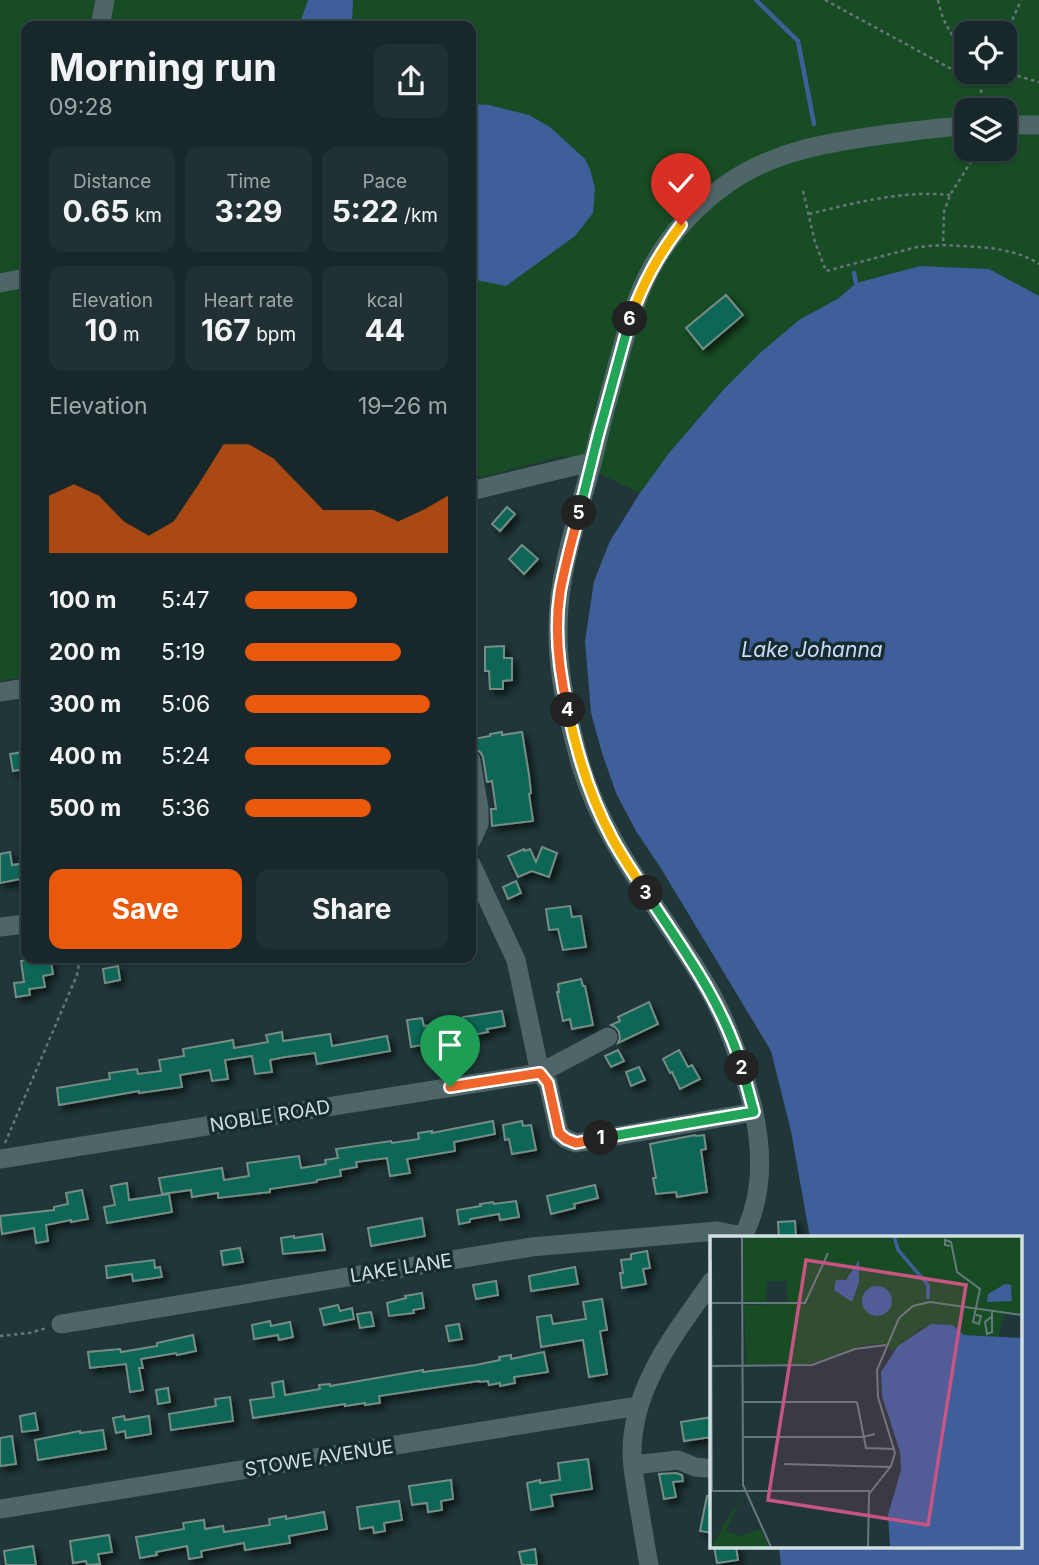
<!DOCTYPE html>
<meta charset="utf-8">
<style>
body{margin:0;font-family:Inter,sans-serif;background:#213032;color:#f1f3f6;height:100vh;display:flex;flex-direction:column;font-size:26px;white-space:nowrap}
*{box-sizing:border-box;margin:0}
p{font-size:23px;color:#9fa6a8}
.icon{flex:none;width:38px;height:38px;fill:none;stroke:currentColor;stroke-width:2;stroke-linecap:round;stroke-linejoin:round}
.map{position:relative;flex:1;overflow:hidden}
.details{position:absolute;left:21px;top:21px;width:455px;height:942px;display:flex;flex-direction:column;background:#18282a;border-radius:14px;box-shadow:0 2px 5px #0004,0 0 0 2px #364447}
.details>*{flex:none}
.fabs{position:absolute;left:954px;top:21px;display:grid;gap:14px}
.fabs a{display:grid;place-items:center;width:63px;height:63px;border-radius:14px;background:#18282a;box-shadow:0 2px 5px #0004,0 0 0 2px #364447;font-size:35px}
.pin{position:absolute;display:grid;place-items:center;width:60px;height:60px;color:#fff;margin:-72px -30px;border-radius:50% 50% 50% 0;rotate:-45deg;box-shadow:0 0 7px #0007}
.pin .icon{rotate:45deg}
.km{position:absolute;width:35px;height:35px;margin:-18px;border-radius:50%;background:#222;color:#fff;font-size:19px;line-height:35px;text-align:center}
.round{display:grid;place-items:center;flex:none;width:74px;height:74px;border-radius:14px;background:#213032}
.summary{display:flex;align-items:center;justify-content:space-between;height:119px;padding:0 28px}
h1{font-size:38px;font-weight:700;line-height:52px}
.stats{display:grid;grid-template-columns:repeat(3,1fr);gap:10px;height:119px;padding:7px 28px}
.stats div{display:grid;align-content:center;border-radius:14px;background:#213032;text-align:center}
.stats b{font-size:30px;font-weight:700}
.stats small{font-size:19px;font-weight:400}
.stats p{font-size:19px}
.chart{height:196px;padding:14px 28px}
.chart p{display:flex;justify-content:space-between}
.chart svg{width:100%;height:126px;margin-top:7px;fill:#ea580c;opacity:.7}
.cta{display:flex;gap:14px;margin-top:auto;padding:14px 28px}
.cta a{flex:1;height:80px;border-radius:14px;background:#ea580c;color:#fff;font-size:28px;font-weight:700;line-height:80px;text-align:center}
.cta a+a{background:#213032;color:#f1f3f6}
ul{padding:0 28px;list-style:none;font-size:23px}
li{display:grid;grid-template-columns:112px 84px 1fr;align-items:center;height:52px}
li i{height:18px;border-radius:9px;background:#ea580c}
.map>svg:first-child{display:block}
</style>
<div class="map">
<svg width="1039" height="1565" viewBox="0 0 1039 1565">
<defs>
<filter id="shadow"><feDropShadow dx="4.5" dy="4.5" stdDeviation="3.5" flood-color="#0009"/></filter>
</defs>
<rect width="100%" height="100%" fill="#203638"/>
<path fill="#174c24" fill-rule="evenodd" d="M 0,0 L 1039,0 L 1039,296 L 989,269 L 920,266 L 856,283 L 839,298 L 799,320 L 761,352 L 724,389 L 690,428 L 640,493 L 563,456 L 471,480 L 471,26 L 26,26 L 26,677 L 0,681 ZM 966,33 L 1004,33 L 1004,72 L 966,72 ZM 966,110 L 1004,110 L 1004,149 L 966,149 Z"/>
<path fill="#3e5f9a" d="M 308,0 L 353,0 L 352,26 L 299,26 Z
M 471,104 L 489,105 L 529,115 L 550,127 L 585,159 L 590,169 L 595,188 L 593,213 L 575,236 L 506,286 L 471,279 Z
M 920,266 L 989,269 L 1039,296 L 1039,1565 L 781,1565 L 779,1546 L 1020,1546 L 1020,1238 L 810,1238 L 791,1131 L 771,1051 L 662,870 L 636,831 L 616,793 L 602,753 L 591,713 L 585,641 L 594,581 L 610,541 L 640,493 L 669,453 L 724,389 L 761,352 L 799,320 L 839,298 L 856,283 Z"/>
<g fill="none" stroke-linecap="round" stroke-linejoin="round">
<path stroke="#3e5f9a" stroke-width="4.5" d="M 756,0 L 798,41 L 814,124
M 854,273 L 856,283"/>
</g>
<path fill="#0a6656" stroke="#768d86" stroke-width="2" filter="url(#shadow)" d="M 726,295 L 743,315 L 703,349 L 686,328 Z
M 507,507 L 515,514 L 500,531 L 492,524 Z
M 522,545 L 538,559 L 524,574 L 509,559 Z
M 504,646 L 504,658 L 512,658 L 512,680 L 503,681 L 503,689 L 490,689 L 489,671 L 485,671 L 485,647 Z
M 502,732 L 502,735 L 522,732 L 529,775 L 531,793 L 529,794 L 533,821 L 492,826 L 491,809 L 496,809 L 492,781 L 487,782 L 483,757 L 481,753 L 476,749 L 474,739 L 490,736 L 490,734 Z
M 23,752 L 26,769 L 13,771 L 10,754 Z
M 542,847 L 557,853 L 549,877 L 532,871 L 518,877 L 508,856 L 524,849 L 525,851 L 530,849 L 536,862 Z
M 10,852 L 12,865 L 26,863 L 26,878 L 0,883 L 0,854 Z
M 516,881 L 521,893 L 508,899 L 503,887 Z
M 570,906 L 572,917 L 581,916 L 586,947 L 563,950 L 558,929 L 549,930 L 546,909 Z
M 42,957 L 50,957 L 53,974 L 43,976 L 45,987 L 29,989 L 30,995 L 16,997 L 14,983 L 24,982 L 21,961 Z
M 118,966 L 120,980 L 105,983 L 103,969 Z
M 581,979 L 583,986 L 585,986 L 593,1025 L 572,1029 L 570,1019 L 563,1021 L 557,992 L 559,992 L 558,984 Z
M 649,1002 L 658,1024 L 618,1043 L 620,1038 L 619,1032 L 615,1027 L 611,1025 L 620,1021 L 618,1017 Z
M 502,1011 L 505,1026 L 487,1029 L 488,1032 L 411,1047 L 407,1020 L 422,1018 L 424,1026 L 463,1020 L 463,1017 Z
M 282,1032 L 283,1041 L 330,1034 L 332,1046 L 387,1036 L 390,1051 L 317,1064 L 315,1053 L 285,1057 L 270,1060 L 272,1072 L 255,1074 L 252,1056 L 225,1060 L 228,1079 L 212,1081 L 210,1070 L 180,1075 L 182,1087 L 139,1093 L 139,1091 L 59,1105 L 57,1088 L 110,1079 L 109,1073 L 137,1069 L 138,1074 L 161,1071 L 159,1060 L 184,1056 L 183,1049 L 233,1040 L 234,1048 L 268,1042 L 266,1035 Z
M 618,1050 L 624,1061 L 611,1067 L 605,1056 Z
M 679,1050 L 688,1067 L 692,1065 L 700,1079 L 680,1089 L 672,1072 L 670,1073 L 663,1059 Z
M 639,1067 L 645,1080 L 631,1086 L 626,1072 Z
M 493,1121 L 495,1134 L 454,1142 L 455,1151 L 407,1159 L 410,1173 L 390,1176 L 387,1158 L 356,1162 L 357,1167 L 340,1170 L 341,1176 L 317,1180 L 317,1182 L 270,1189 L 270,1192 L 218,1198 L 218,1193 L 192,1197 L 191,1190 L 162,1194 L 159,1178 L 222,1168 L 224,1180 L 249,1176 L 247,1163 L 299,1156 L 301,1168 L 326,1164 L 325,1160 L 338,1158 L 336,1149 L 391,1141 L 392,1143 L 419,1139 L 418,1133 L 432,1131 L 432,1133 Z
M 522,1121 L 523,1126 L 531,1125 L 536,1150 L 512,1154 L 509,1139 L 505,1140 L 503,1125 Z
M 695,1135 L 696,1136 L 704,1135 L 706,1149 L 701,1150 L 707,1192 L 677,1197 L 676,1192 L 656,1194 L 653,1178 L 656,1178 L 650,1144 Z
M 127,1183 L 129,1200 L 169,1194 L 172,1212 L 107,1223 L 104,1207 L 115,1205 L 111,1186 Z
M 595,1185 L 598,1198 L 574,1204 L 575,1208 L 551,1214 L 547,1196 Z
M 82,1190 L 88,1219 L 71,1222 L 71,1220 L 46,1225 L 48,1241 L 36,1243 L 34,1228 L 2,1234 L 0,1216 L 54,1210 L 54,1207 L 68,1204 L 66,1193 Z
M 516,1201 L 519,1217 L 500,1220 L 499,1214 L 470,1219 L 470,1222 L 459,1224 L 457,1210 L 481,1206 L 480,1204 L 493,1202 L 494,1204 Z
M 422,1218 L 425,1236 L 371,1246 L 368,1228 Z
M 795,1221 L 796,1238 L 779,1238 L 778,1222 Z
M 322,1234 L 325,1250 L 283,1254 L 281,1238 L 294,1236 L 294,1238 Z
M 240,1248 L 243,1262 L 223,1265 L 221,1251 Z
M 647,1251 L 650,1268 L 643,1269 L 646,1284 L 622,1288 L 620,1273 L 623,1273 L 621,1260 L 631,1259 L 631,1254 Z
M 154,1260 L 155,1268 L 160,1267 L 162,1277 L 133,1281 L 132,1274 L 107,1278 L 106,1266 Z
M 575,1267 L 578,1284 L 531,1291 L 529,1276 Z
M 496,1281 L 498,1295 L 476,1299 L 473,1285 Z
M 422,1293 L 424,1308 L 413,1310 L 414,1313 L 389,1316 L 387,1303 L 406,1298 L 405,1296 Z
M 602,1299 L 607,1330 L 600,1331 L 607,1374 L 589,1377 L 583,1340 L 541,1347 L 537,1317 L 551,1315 L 553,1324 L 586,1319 L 583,1302 Z
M 338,1305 L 340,1311 L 352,1308 L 354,1319 L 324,1325 L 320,1309 Z
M 371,1312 L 374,1326 L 360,1328 L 357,1314 Z
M 270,1321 L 271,1326 L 290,1322 L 293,1337 L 279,1340 L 278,1335 L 254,1339 L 252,1325 Z
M 459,1324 L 462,1339 L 449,1341 L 446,1326 Z
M 193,1335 L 196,1351 L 177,1355 L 176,1353 L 141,1359 L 143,1368 L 139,1368 L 143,1390 L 130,1392 L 126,1364 L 90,1368 L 88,1352 L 120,1349 L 121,1352 L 157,1346 L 157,1343 Z
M 544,1352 L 548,1372 L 514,1377 L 515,1383 L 500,1386 L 500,1383 L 489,1385 L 488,1381 L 479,1382 L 479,1381 L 379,1396 L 380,1403 L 365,1405 L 365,1403 L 345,1406 L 345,1404 L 253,1418 L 250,1400 L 274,1397 L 272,1383 L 283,1381 L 285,1395 L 320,1389 L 319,1385 L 330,1384 L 330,1386 L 423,1370 L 423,1372 L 476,1365 L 500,1360 L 499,1357 L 511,1355 L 511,1359 Z
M 168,1388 L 170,1402 L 158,1404 L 156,1390 Z
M 230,1397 L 233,1421 L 171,1430 L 169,1414 L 216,1406 L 215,1399 Z
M 35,1413 L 38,1430 L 22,1432 L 20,1416 Z
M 124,1416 L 125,1420 L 149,1416 L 151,1434 L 126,1438 L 125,1431 L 116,1433 L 113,1418 Z
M 712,1417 L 712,1437 L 684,1441 L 681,1422 Z
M 103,1430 L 106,1449 L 38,1460 L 35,1440 L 80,1431 L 80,1433 Z
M 12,1436 L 16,1464 L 0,1466 L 0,1438 Z
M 588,1459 L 592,1489 L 551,1495 L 553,1506 L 531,1510 L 527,1483 L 540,1480 L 540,1483 L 560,1480 L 558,1463 Z
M 676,1473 L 682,1475 L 683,1481 L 673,1482 L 676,1497 L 664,1499 L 659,1474 Z
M 451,1480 L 453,1499 L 441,1501 L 442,1510 L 428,1512 L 427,1503 L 412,1505 L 409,1486 Z
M 707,1496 L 712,1497 L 712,1533 L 700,1531 Z
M 399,1501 L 402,1520 L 384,1523 L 385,1531 L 374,1533 L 373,1527 L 360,1529 L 357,1507 Z
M 324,1512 L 327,1529 L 289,1536 L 290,1543 L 245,1550 L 244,1543 L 201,1551 L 202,1557 L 189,1559 L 187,1546 L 156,1552 L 157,1555 L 140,1558 L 136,1537 L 184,1529 L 183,1523 L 204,1520 L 205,1529 L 223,1526 L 224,1532 L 270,1525 L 269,1519 L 286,1516 L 286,1519 Z
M 109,1535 L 112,1552 L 98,1554 L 100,1564 L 87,1565 L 86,1561 L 73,1563 L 70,1541 Z
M 33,1546 L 36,1565 L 6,1565 L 4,1551 Z
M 714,1546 L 736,1546 L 738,1560 L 717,1563 Z
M 535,1549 L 537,1565 L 522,1565 L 519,1552 Z"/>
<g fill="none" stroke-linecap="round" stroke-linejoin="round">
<path stroke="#657779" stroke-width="2.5" stroke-dasharray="3.5 3.5" stroke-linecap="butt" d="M 825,0 L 981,85 L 982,110
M 938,0 C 943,23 950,34 966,51
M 1004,39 L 1021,0
M 1004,72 L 1039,82
M 981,85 L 989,72
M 979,149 L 950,195 L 944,212 L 943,245 C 974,247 1012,246 1039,264
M 803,191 L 815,242 L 826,271 L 917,247 L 943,245
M 809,214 C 855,203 902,190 950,195
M 5,1143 L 77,975 L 80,957
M 0,1336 L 29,1333 L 47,1328"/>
<path stroke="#4f6669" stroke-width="19" d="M 100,26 L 105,0
M 1004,125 L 1039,125
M 0,283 L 26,278
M 471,491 L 591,462
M 0,692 L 26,688
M 471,760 L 479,809 L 479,824 L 471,841
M 471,864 L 516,960 L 540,1073 L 548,1083 L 559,1133 L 566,1139 L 576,1143 L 754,1112
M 0,927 L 26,924
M 0,1159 L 540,1073 L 608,1037
M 742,1238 C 764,1197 763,1152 753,1108 C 742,1063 727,1018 702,978 C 660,909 605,845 581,766 C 569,722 557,674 558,628 C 558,565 583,504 597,443 C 603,416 611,389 618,362 C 627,331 635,298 651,269 C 668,237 694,208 724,186 C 773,150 831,142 889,134 C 915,131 940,127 966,126
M 61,1324 L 531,1247 L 717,1231 L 743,1236
M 633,1465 L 678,1460 L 695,1467 L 706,1468
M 0,1509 L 638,1406
M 649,1565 C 645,1544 642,1523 638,1501 C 636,1486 632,1469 632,1453 C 632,1386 675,1334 712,1281"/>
</g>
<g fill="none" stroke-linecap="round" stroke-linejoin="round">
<g stroke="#fff" stroke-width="14">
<path id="split-1" d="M 450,1087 L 540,1073 L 548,1083 L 559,1133 L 566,1139 L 576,1143 L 601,1138"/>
</g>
<g stroke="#fff" stroke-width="14">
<path id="split-2" d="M 601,1138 L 754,1112 L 742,1068"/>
</g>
<g stroke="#fff" stroke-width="14">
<path id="split-3" d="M 646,893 C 683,949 723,1003 742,1068"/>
</g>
<g stroke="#fff" stroke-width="14">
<path id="split-4" d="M 568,710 C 577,755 590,797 612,838 C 622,857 635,875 646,893"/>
</g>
<g stroke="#fff" stroke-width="14">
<path id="split-5" d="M 568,710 C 559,672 554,631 560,592 C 565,565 572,539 579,513"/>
</g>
<g stroke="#fff" stroke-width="14">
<path id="split-6" d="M 579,513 L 598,436 L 630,319"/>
</g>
<g stroke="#fff" stroke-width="14">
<path id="split-7" d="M 630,319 C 644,281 657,257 681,225"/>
</g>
<use href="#split-1" stroke="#f0652b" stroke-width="9"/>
<use href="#split-2" stroke="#22a559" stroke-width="9"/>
<use href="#split-3" stroke="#22a559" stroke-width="9"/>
<use href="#split-4" stroke="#f5b400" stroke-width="9"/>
<use href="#split-5" stroke="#f0652b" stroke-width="9"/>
<use href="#split-6" stroke="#22a559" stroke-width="9"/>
<use href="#split-7" stroke="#f5b400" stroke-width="9"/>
</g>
<g text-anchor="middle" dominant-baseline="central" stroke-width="7" stroke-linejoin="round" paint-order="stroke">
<g font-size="19" fill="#d2dfe0" stroke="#162c2e">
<text transform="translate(270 1116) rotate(-9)">NOBLE ROAD</text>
<text transform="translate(401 1268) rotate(-9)">LAKE LANE</text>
<text transform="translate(319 1458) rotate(-9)">STOWE AVENUE</text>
</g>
<g font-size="21" font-style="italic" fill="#c7dcff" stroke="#162c2e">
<text x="812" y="649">Lake Johanna</text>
</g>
</g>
<g transform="translate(710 1236)">
<rect width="312" height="312" fill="#203638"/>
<path d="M 33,0 L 311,0 L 311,77 L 295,77 L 288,101 L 254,99 L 231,87 L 211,92 L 183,115 L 172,107 L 153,109 L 100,128 L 36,128 L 34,69 L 78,68 L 76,45 L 57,45 L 56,66 L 34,65 ZM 33,258 L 16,295 L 30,300 L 50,293 L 59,311 L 1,311 Z" fill="#174c24"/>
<path d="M 149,24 L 149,46 L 142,66 L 124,54 L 126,44 L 136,44 ZM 295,48 L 301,49 L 302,65 L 277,66 L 278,58 ZM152 65a15 15 0 1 1 30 0a15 15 0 1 1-30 0ZM 221,88 L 242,89 L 254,99 L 311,102 L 311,311 L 180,310 L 178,279 L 191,234 L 190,216 L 172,160 L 171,136 L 188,110 Z" fill="#3e5f9a"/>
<path fill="none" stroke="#3e5f9a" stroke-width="3.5" d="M 184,0 L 188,14 L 218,49 L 218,63"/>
<path fill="none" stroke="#677a7b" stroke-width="2" d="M 32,0 L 33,249 L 61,311M 240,10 L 235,9 L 235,4 L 241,6 L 247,36 L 270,53 L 263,86 L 269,88 L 271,80 L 266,79M 1,23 L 2,255M 1,67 L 95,67 L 118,17M 281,81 L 275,86 L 277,98 L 282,96 L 282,76M 0,130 L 102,129 L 145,113 L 176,109M 33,166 L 147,166M 147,166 L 156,212 L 185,213M 33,201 L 153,201 L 165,198M 74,228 L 180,231M 0,255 L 160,255M 158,311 L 159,258 L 181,230 L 185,217 L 168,161 L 167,134 L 189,82 L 203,70 L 220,66 L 312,79"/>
<path fill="#c75483" fill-opacity="0.15" stroke="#c75483" stroke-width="3.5" d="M 96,24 L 256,49 L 218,289 L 58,264 Z"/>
<rect width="312" height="312" fill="none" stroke="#d2dfe0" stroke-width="3.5"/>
</g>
</svg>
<div class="fabs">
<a><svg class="icon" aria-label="locate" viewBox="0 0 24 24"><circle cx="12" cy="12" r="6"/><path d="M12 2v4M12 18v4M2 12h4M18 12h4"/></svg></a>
<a><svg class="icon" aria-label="layers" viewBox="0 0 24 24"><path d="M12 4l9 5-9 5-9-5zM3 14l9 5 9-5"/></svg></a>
</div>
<div class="pin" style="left:450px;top:1087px;background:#1e9e55"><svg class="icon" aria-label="arrive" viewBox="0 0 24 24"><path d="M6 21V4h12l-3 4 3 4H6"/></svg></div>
<div class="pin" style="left:681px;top:225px;background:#d93025"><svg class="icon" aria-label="check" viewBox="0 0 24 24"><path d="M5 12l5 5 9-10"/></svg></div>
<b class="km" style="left:601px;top:1138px">1</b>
<b class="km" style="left:742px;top:1068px">2</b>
<b class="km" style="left:646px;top:893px">3</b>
<b class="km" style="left:568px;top:710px">4</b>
<b class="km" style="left:579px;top:513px">5</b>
<b class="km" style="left:630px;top:319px">6</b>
<section class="details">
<div class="summary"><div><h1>Morning run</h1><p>09:28</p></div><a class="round"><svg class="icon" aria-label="share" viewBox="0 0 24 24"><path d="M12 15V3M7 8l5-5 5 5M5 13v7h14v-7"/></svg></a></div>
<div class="stats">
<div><p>Distance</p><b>0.65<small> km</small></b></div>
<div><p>Time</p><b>3:29</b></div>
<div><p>Pace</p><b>5:22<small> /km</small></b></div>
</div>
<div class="stats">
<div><p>Elevation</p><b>10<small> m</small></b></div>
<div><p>Heart rate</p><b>167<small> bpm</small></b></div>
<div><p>kcal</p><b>44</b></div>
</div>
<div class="chart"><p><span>Elevation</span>19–26 m</p>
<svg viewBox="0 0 160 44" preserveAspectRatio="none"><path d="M0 44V24L10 20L20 24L30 33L40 38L50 33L60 20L70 6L80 6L90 11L100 20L110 29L120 29L130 29L140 33L150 29L160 24V44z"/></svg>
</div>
<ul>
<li><b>100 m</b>5:47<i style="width:55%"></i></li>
<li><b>200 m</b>5:19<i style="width:77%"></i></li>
<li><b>300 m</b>5:06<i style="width:91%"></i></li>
<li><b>400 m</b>5:24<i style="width:72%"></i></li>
<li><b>500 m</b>5:36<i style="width:62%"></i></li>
</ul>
<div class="cta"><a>Save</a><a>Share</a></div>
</section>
</div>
